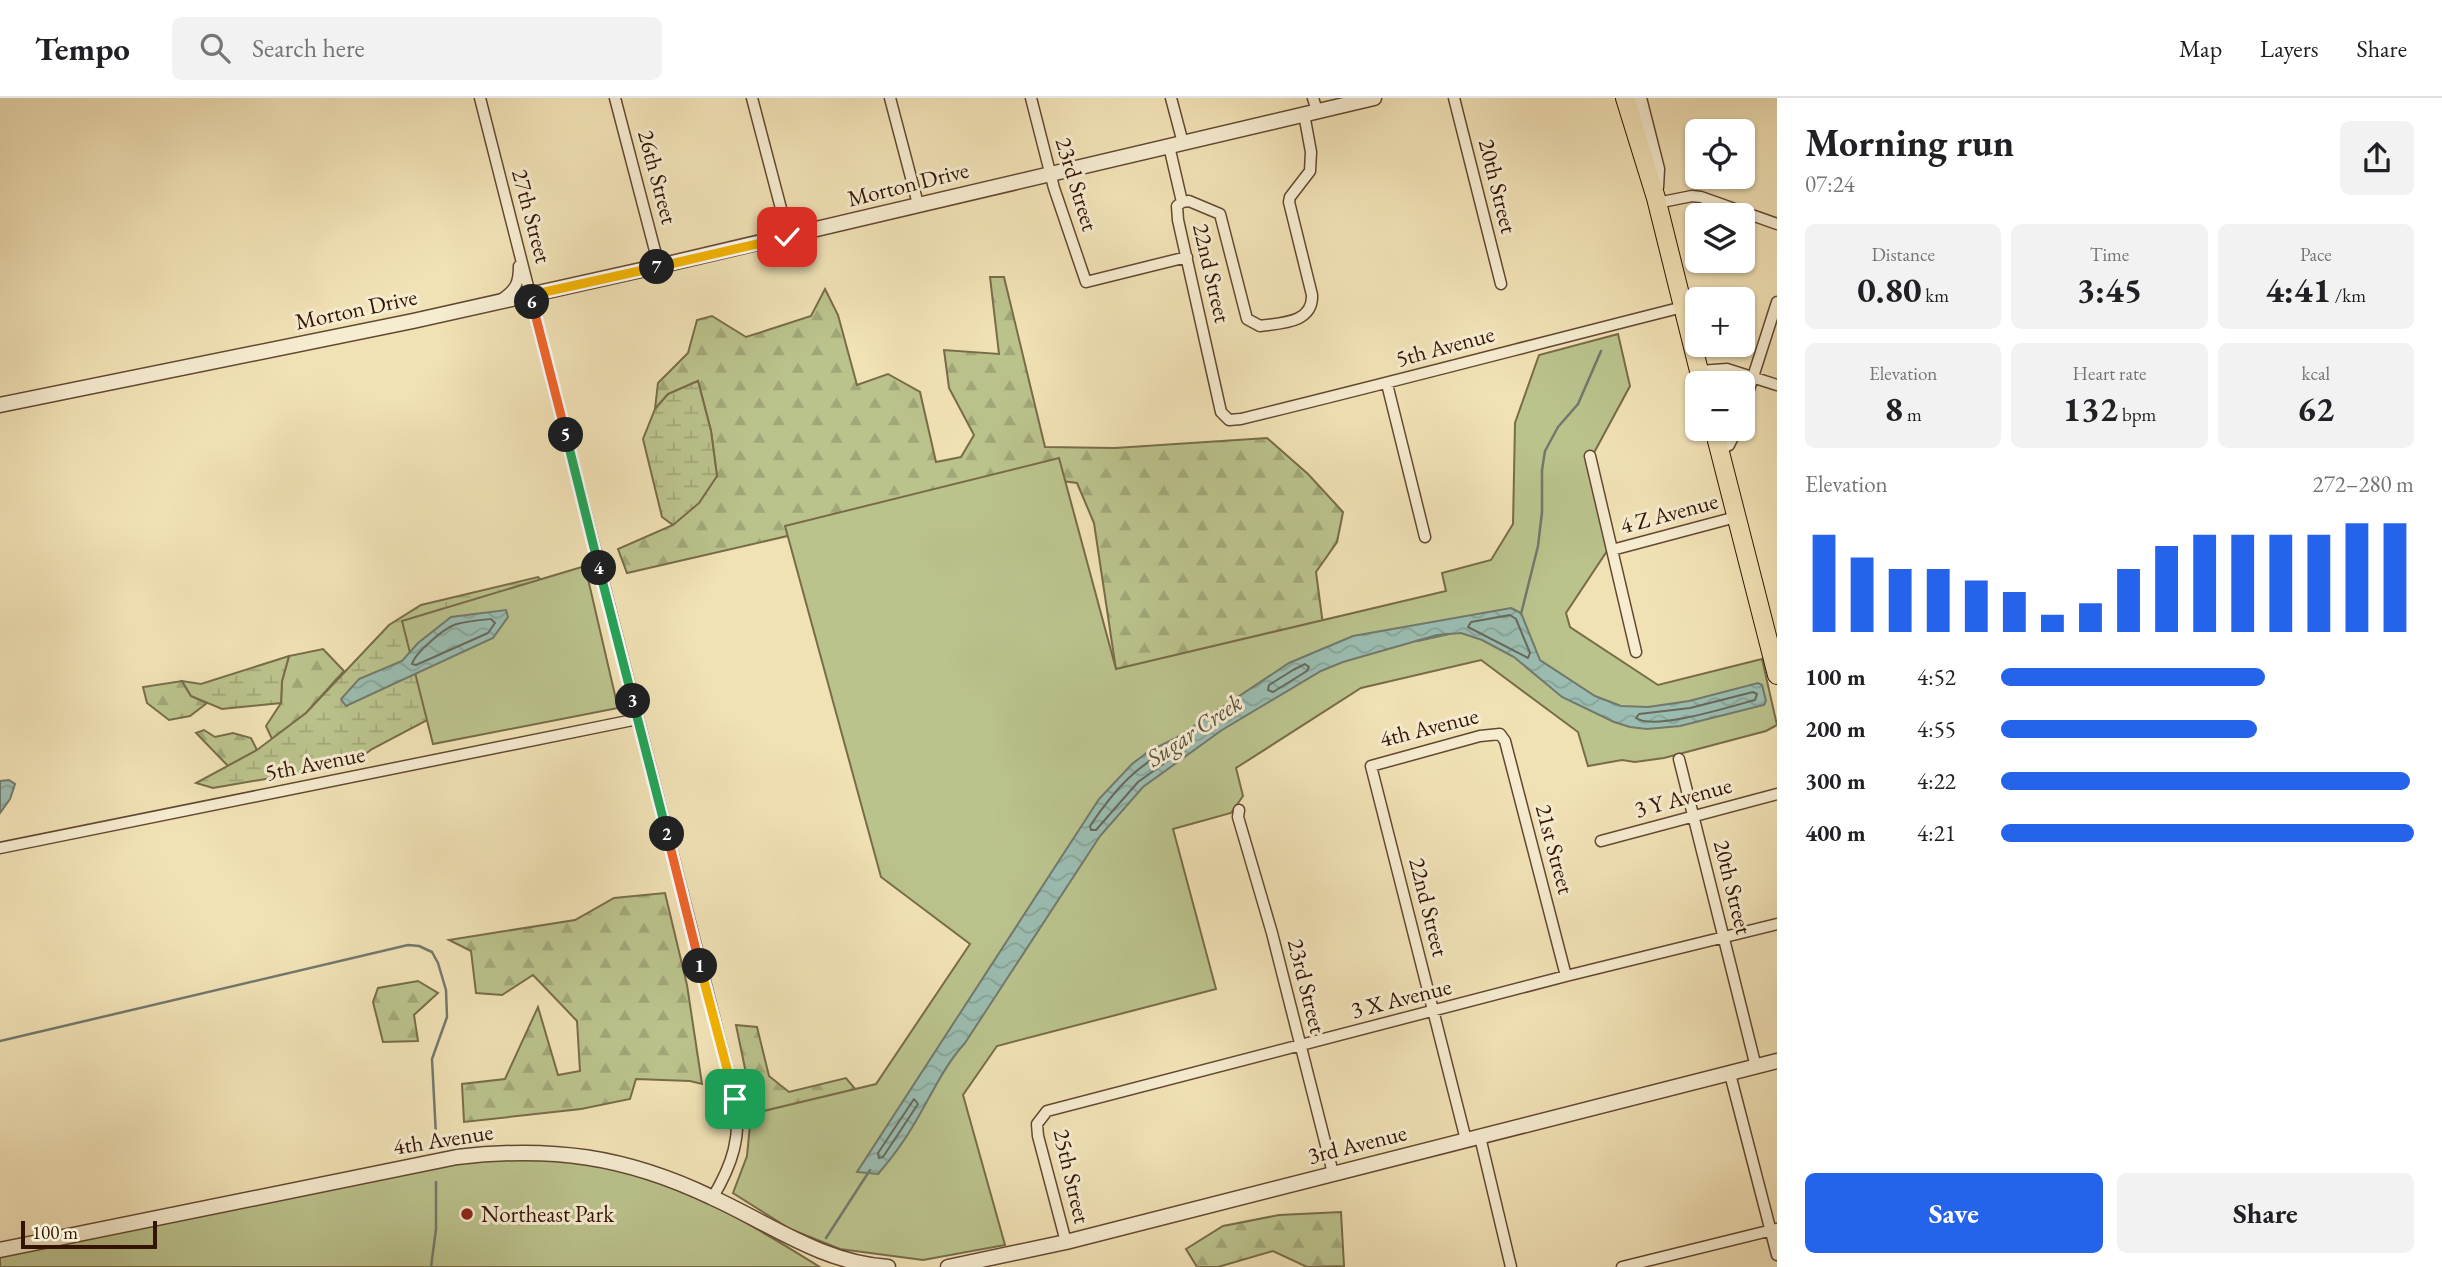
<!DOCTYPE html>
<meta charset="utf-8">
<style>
body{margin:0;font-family:"EB Garamond",serif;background:#f2f2f2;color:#202124;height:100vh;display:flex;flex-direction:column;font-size:26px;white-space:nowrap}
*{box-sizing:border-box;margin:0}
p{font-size:23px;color:#757577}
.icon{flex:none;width:38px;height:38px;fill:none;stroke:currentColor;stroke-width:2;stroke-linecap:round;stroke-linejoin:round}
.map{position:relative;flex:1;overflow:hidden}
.sheet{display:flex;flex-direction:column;background:#fff;width:665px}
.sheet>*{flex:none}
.fabs{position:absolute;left:1685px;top:21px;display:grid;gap:14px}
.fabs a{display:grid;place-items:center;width:70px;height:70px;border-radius:10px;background:#fff;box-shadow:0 2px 5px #0004;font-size:35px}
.scale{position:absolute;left:21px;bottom:18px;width:136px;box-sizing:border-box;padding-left:7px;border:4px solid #341405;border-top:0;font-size:19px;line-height:24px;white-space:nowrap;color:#341405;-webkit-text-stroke:5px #f6ecd0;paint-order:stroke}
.pin{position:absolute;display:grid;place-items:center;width:60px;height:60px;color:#fff;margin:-30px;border-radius:14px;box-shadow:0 4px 10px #0006}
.km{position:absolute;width:35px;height:35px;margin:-18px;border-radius:50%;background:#222;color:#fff;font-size:19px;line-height:35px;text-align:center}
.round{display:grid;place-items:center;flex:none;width:74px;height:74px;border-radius:10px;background:#f2f2f2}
.head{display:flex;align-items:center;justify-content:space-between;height:119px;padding:0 28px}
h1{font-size:38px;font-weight:700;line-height:52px}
.stats{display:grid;grid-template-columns:repeat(3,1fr);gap:10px;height:119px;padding:7px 28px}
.stats div{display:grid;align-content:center;border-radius:10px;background:#f2f2f2;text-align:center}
.stats b{font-size:35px;font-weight:700}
.stats small{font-size:19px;font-weight:400}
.stats p{font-size:19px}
.chart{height:196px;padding:14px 28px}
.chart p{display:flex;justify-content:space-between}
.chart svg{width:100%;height:126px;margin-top:7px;stroke:#2563eb;stroke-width:6}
.action{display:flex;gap:14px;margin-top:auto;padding:14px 28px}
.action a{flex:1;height:80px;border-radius:10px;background:#2563eb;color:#fff;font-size:28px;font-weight:700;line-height:80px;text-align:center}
.action a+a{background:#f2f2f2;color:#202124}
ul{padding:0 28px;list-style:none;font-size:23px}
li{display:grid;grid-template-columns:112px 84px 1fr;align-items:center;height:52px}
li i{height:18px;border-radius:9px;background:#2563eb}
header{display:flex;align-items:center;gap:42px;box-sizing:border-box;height:98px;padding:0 35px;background:#fff;border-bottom:2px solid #e0e0e0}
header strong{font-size:33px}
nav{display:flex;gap:38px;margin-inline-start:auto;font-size:24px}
.search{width:490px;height:63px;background:#f2f2f2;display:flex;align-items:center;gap:18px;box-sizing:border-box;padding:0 24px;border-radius:10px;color:#757577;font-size:26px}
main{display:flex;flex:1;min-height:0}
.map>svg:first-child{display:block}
</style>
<header>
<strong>Tempo</strong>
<div class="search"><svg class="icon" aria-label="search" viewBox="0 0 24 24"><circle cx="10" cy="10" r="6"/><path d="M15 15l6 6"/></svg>Search here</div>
<nav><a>Map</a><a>Layers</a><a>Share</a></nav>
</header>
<main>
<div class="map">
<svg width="1777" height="1169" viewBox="0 0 1777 1169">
<defs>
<pattern id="forest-firs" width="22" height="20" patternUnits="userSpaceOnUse" patternTransform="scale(1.75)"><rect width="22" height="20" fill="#bbc38d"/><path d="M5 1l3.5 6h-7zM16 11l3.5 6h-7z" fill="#a1a778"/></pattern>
<pattern id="wetland-marsh" width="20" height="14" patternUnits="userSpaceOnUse" patternTransform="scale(1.75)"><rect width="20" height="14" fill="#bbc38d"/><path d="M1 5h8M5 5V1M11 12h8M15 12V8" fill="none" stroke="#a1a778"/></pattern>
<pattern id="water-waves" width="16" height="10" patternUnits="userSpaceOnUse" patternTransform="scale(1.75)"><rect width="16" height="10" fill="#9bbdb1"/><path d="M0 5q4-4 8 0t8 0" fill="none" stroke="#86a297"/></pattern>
</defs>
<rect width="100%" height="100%" fill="#f1e2b6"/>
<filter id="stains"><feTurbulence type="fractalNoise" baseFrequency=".00286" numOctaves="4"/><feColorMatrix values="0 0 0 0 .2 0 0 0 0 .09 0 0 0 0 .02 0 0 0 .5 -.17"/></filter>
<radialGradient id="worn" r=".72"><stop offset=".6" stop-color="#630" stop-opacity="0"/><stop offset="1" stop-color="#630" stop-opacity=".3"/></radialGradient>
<path fill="url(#forest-firs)" stroke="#786c49" stroke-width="2" d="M 990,179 L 1004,179 L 1045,349 L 1115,350 L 1267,340 L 1308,376 L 1343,414 L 1337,444 L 1316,474 L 1323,527 L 1122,612 L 1094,425 L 1077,385 L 1039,380 L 627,475 L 618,451 L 673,427 L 717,378 L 711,333 L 698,283 L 668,296 L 655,311 L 658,285 L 688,255 L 697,222 L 712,218 L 746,239 L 811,218 L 825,191 L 838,217 L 857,287 L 888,276 L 920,294 L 936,364 L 961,359 L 974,337 L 949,290 L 944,252 L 999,256 Z
M 323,551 L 344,573 L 306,615 L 272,641 L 266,628 L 281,605 L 282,583 L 289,558 Z
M 182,583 L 191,598 L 207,605 L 190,618 L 169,622 L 147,605 L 143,589 Z
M 204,632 L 215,639 L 233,635 L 251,640 L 257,652 L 228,668 L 196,635 Z
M 665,795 L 687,887 L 702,986 L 690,983 L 636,981 L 630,1001 L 581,1011 L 464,1024 L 462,986 L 505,981 L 538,909 L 558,977 L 580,973 L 577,923 L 533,877 L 502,897 L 476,895 L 471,853 L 449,842 L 575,822 L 614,800 Z
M 418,883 L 438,895 L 414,917 L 418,943 L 383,944 L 373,904 L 378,890 Z
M 736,927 L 757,929 L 769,978 L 789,994 L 846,980 L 868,1006 L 770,1027 L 752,1004 Z
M 1341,1114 L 1344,1168 L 1307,1169 L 1273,1153 L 1218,1169 L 1197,1169 L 1186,1151 L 1223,1128 L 1279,1117 Z"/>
<path fill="url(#wetland-marsh)" stroke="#786c49" stroke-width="2" d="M 698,283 L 711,333 L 717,378 L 699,405 L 673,427 L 662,419 L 643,341 L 655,311 L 668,296 Z
M 538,479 L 555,495 L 435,618 L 372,651 L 352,666 L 213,690 L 196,685 L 257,652 L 306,615 L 389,527 L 421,507 Z
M 289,558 L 282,583 L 281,605 L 222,611 L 191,598 L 182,583 L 201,586 Z"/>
<path fill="#bbc38d" stroke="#786c49" stroke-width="2" d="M 1618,236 L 1630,288 L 1589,364 L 1609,450 L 1566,515 L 1570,529 L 1658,587 L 1762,561 L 1777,627 L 1766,633 L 1664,660 L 1635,664 L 1622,662 L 1588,668 L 1578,634 L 1481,562 L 1361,590 L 1236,670 L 1243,698 L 1231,715 L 1173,731 L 1216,891 L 997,948 L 963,997 L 1005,1147 L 923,1162 L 840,1151 L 790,1131 L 733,1095 L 747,1058 L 751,1016 L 876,986 L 970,846 L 881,779 L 785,428 L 1059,360 L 1116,571 L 1446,493 L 1442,475 L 1491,462 L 1513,426 L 1515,325 L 1539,257 Z
M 585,468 L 618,610 L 433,646 L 402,523 Z
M 507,1060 C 535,1062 564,1061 592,1065 C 675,1078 750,1126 820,1169 L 0,1169 L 0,1158 L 467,1064 Z"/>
<path fill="url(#water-waves)" stroke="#72796c" stroke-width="2" d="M 1511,510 L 1521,515 L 1540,562 L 1595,598 L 1621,608 L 1648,609 L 1689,603 L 1758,585 L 1762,587 L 1766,603 L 1764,607 L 1680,628 L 1647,631 L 1630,629 L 1614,624 L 1562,599 L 1514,559 L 1482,542 L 1461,535 L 1437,537 L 1343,564 L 1321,573 L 1222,632 L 1143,689 L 1100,738 L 965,945 C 943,969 930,1000 913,1028 C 903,1045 891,1061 878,1076 L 857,1074 L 1099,701 L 1132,666 L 1149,653 L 1176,640 L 1289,565 L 1353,538 Z
M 506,512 L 508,519 L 493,540 L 346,608 L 341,601 L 359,581 L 402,563 L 418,545 L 451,519 Z
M 9,682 L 15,686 L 10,701 L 0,715 L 0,683 Z"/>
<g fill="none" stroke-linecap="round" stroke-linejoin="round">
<path stroke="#68685b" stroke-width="2" d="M 1510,517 L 1516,521 L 1530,555 L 1528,560 L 1468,529 L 1471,524 Z
M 491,521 L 495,525 L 488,535 L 416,567 L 412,566 C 415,555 445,529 457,526 C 468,523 480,522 491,521 Z
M 1305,566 L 1309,569 L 1307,573 L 1273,594 L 1268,592 L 1269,587 L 1293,572 Z
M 1753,594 L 1757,596 L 1755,602 C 1732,608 1655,633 1636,620 L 1639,616 L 1690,610 Z
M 1176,648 L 1180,649 L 1180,654 L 1138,684 L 1096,732 L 1091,732 L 1090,728 C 1114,692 1137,666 1176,648 Z
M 914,1001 L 918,1006 L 883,1059 L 879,1060 L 878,1055 Z"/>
<path stroke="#72796c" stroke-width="2.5" d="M 1521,516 L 1538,448 L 1542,414 L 1542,372 L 1545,353 L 1558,329 L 1578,306 L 1601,253
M 1417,543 L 1448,536
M 0,943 L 408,847 L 419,848 L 432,854 L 438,865 L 446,892 L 447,919 L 432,961 L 436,1038
M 826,1140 L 870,1072
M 431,1169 L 436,1131 L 436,1084"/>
<g stroke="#634831" stroke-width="13">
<path id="minor" d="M 480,0 L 735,1001 C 742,1038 732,1067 713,1099
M 615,0 L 659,168
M 752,0 L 794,160
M 890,0 L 918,106
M 1031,0 L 1054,90 L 1086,184 L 1187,159
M 1171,0 L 1183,45
M 1313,0 L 1317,13
M 1454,0 L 1501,186
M 1169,48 L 1182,104 L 1177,108 L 1178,122 L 1221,314 L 1229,322 L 1241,321 C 1389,285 1536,246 1683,209
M 1182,104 L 1189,103 L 1220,116 L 1247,221 L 1260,228 C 1282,225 1313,225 1312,197 L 1289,104 L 1290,99 L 1310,73 L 1311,54 L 1304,16
M 1657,105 L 1692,98 L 1701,99 L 1777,126
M 502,201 C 516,191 519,185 519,168
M 1699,273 L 1727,271 L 1777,287
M 1387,286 L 1425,439
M 1743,310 L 1777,204
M 1720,352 L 1729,347 L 1737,331
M 1590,358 L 1636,554
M 1612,452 L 1736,419
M 1679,661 L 1756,969
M 1239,712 L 1238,719 L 1272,835 L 1333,1075
M 1601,743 L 1777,696
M 0,750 L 638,621
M 1730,976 L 1777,1157
M 1480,1039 L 1511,1169
M 1466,1042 L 1371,668 L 1480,638 L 1500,636 L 1505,643 L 1566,878
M 1066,1144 L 1038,1038 L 1037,1026 L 1047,1013 L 1566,878 L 1777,826
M 1622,1169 L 1776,1131"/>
</g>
<g stroke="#634831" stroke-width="17">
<path id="tertiary" d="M 1639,0 L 1657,71 L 1656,89
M 0,307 L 413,223 L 659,168 L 1374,0
M 0,1152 L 457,1059 C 551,1048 625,1058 711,1099 C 769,1125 822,1165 888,1169
M 948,1169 L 1066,1144 L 1777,963"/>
</g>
<g stroke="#341405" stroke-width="20">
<path id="primary" d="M 1625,0 L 1656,100 L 1702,285
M 1714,331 L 1777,577"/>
</g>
<use href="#minor" stroke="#f6ecd0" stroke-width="10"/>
<use href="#tertiary" stroke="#f6ecd0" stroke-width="14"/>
<use href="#primary" stroke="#f1e2b6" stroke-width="18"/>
</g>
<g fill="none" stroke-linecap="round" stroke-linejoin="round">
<g stroke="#fff" stroke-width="14">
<path id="split-1" d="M 700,868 L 735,1001"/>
</g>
<g stroke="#fff" stroke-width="14">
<path id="split-2" d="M 667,736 L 700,868"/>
</g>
<g stroke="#fff" stroke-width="14">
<path id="split-3" d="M 633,603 L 667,736"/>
</g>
<g stroke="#fff" stroke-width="14">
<path id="split-4" d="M 599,470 L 633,603"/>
</g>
<g stroke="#fff" stroke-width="14">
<path id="split-5" d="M 566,337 L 599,470"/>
</g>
<g stroke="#fff" stroke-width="14">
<path id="split-6" d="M 532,204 L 566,337"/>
</g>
<g stroke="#fff" stroke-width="14">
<path id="split-7" d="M 532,204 L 531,197 L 657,169"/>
</g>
<g stroke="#fff" stroke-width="14">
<path id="split-8" d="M 657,169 L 787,139"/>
</g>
<use href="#split-1" stroke="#f5b400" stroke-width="9"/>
<use href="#split-2" stroke="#f0652b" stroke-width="9"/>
<use href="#split-3" stroke="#22a559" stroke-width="9"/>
<use href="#split-4" stroke="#22a559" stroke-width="9"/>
<use href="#split-5" stroke="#22a559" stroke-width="9"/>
<use href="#split-6" stroke="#f0652b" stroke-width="9"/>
<use href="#split-7" stroke="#f5b400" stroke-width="9"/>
<use href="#split-8" stroke="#f5b400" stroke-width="9"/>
</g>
<circle fill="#8f2418" stroke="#f6ecd0" stroke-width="2.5" cx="467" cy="1116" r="7"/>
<g text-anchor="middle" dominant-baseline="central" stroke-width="6" stroke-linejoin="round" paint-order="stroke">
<g font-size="23" fill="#341405" stroke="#f6ecd0">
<text transform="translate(658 79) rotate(75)">26th Street</text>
<text transform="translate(908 86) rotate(-14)">Morton Drive</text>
<text transform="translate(1077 86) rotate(73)">23rd Street</text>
<text transform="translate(1498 88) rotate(76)">20th Street</text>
<text transform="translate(532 118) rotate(75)">27th Street</text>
<text transform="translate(1212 175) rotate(77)">22nd Street</text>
<text transform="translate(356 211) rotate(-12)">Morton Drive</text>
<text transform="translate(1445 248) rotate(-15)">5th Avenue</text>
<text transform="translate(1669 415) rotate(-15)">4 Z Avenue</text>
<text transform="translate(1429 629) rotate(-14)">4th Avenue</text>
<text transform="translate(315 665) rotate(-11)">5th Avenue</text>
<text transform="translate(1683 699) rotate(-15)">3 Y Avenue</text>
<text transform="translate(1555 751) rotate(75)">21st Street</text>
<text transform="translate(1733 789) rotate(76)">20th Street</text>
<text transform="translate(1429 809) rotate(76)">22nd Street</text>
<text transform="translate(1307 888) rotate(76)">23rd Street</text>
<text transform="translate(1401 900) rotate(-14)">3 X Avenue</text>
<text transform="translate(443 1041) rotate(-9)">4th Avenue</text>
<text transform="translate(1357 1046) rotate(-14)">3rd Avenue</text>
<text transform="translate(1072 1078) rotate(77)">25th Street</text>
</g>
<g font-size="23" fill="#341405" stroke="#f6ecd0" text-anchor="start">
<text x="481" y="1116">Northeast Park</text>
</g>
<g font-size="24" font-style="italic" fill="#584f41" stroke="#f6ecd0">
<text transform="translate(1194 632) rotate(-34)">Sugar Creek</text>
</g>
</g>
<rect width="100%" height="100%" filter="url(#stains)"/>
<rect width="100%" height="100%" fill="url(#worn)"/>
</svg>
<div class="fabs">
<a><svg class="icon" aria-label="locate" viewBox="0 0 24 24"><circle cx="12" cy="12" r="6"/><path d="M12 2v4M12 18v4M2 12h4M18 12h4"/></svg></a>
<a><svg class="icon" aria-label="layers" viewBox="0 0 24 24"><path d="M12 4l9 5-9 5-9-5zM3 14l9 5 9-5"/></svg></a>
<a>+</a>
<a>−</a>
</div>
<div class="scale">100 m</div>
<div class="pin" style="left:735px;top:1001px;background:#1e9e55"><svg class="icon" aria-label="arrive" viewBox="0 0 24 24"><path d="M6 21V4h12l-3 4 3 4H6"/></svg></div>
<div class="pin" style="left:787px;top:139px;background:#d93025"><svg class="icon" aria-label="check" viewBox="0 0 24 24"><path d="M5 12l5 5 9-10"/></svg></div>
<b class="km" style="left:700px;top:868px">1</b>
<b class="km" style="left:667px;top:736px">2</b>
<b class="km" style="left:633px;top:603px">3</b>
<b class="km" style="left:599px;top:470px">4</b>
<b class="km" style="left:566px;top:337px">5</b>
<b class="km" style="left:532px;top:204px">6</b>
<b class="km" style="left:657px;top:169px">7</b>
</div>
<section class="sheet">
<div class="head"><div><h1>Morning run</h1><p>07:24</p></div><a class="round"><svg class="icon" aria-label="share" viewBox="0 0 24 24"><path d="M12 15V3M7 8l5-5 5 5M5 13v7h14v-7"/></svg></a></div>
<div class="stats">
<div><p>Distance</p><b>0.80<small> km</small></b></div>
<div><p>Time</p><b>3:45</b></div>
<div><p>Pace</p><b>4:41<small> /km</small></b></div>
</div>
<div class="stats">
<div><p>Elevation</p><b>8<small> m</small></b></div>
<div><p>Heart rate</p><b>132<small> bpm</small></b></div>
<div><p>kcal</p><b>62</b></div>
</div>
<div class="chart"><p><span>Elevation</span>272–280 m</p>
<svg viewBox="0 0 160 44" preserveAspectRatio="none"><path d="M5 44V10M15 44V18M25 44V22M35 44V22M45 44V26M55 44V30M65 44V38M75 44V34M85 44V22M95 44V14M105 44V10M115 44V10M125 44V10M135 44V10M145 44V6M155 44V6"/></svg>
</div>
<ul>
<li><b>100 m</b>4:52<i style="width:64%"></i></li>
<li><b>200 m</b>4:55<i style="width:62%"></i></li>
<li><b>300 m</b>4:22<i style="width:99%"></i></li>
<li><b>400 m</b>4:21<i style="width:100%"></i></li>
</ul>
<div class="action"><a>Save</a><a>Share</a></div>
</section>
</main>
